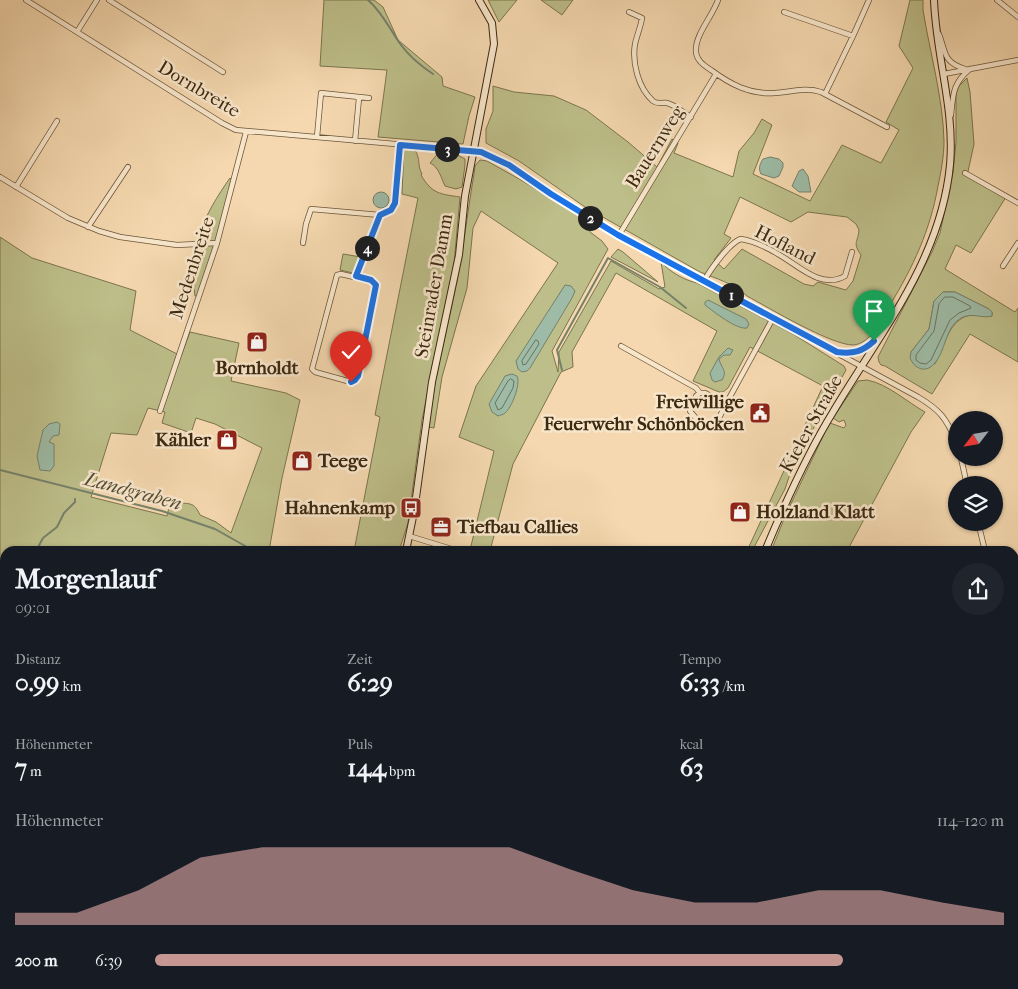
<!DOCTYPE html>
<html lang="de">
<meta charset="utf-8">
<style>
body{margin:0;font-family:"IM FELL French Canon",serif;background:#20242c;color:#f1f3f6;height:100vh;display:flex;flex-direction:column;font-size:19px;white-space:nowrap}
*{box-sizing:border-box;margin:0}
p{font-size:16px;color:#9ea1a6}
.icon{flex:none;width:28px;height:28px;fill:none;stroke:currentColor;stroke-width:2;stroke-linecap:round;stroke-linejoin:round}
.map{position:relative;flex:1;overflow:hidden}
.drawer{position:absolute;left:0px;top:546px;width:1019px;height:444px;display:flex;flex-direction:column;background:#171b24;border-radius:15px 15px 0 0;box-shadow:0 1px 4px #0004}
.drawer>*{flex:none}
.needle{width:32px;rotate:239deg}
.fabs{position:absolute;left:948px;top:411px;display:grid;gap:10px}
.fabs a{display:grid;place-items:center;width:55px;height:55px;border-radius:50%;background:#171b24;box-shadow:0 1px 4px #0004;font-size:25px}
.pin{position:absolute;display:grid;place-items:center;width:42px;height:42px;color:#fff;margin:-51px -21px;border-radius:50% 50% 50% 0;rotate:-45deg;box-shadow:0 0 5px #0007}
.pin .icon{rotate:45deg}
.km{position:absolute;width:25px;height:25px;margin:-12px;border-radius:50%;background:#222;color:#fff;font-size:14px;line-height:25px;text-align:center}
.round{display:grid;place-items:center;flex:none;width:52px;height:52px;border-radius:26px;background:#20242c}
.headline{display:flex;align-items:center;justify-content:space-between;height:85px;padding:0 15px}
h1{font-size:28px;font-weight:700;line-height:38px}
.stats{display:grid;grid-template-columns:repeat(3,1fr);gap:8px;height:85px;padding:5px 15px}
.stats div{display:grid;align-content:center}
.stats b{font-size:25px;font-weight:700}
.stats small{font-size:14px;font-weight:400}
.stats p{font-size:14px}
.chart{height:140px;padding:10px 15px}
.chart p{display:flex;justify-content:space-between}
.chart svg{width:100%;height:90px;margin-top:5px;fill:#c59692;opacity:.7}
ul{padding:0 15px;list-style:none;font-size:16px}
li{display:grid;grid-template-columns:80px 60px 1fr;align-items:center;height:38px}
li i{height:12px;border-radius:6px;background:#c59692}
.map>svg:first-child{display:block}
</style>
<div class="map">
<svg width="1018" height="989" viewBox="0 0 1018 989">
<rect width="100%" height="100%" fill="#f5d8af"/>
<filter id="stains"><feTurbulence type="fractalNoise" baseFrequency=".004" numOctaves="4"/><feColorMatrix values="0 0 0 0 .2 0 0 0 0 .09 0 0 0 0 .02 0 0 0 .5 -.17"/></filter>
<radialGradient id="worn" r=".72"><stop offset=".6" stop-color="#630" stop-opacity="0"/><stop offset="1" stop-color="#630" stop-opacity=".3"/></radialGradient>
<path fill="#bdbe89" stroke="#7c744d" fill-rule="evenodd" d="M 324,0 L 374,0 L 383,7 L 398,40 L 442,77 L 443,86 L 475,97 L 469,116 L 463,144 L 378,137 L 387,70 L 320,66 Z
M 488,0 L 517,0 L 499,22 Z
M 541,0 L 573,0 L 562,15 Z
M 910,0 L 923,0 L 923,10 C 930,53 943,98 944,141 C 944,156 941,172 938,186 C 930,231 913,267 890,305 C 882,319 871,344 853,345 C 831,345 769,308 747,296 C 733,283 717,279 700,272 L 585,207 L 519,161 L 486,143 L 486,129 L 493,111 L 493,86 L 514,92 L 554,96 L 586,110 L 628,142 L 657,167 L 672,139 L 678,143 L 674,153 L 733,177 L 739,151 L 754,133 L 762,119 L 772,125 L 753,174 L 810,201 L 842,145 L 881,163 L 899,130 L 886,122 L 913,68 L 899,46 ZM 740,197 L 791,222 L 808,212 L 847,217 L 856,224 L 859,230 C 858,243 852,242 861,255 L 853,281 L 846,290 L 818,282 L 813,286 L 804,284 L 742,249 L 724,269 L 714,260 L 731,238 L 724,234 Z
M 967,78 L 970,92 L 974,144 L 967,176 L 1006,197 L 971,253 L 956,245 L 945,269 L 1015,312 L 1018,308 L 1018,362 L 970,334 L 932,394 L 885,366 L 881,365 L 879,362 L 878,357 L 932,252 L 940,233 L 953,172 L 956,142 L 956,94 L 958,87 ZM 943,292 L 955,292 L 989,309 L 992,312 L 992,316 C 985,318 979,314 972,315 C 950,317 943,347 935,364 L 911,352 L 929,329 L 934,301 Z
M 404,149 L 415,150 C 421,160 417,165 422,174 L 421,175 C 432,194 440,194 460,197 L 454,264 L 422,420 L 408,523 L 399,551 L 354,551 L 380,417 L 375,415 L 418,198 L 402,194 Z
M 440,151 L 454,153 L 465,159 L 465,165 L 462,187 L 456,189 L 445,186 C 441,178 439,167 430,163 Z
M 480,160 L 487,161 L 521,180 L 591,223 L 590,232 L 602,241 L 608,249 L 552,351 L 558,372 L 559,352 L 611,261 L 659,289 L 665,287 L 661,262 C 670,272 684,280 697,283 L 793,334 L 844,366 L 846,370 L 793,465 L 785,489 L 752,551 L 747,551 L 823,386 L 750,347 L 728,388 L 723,392 L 719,392 L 693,381 L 717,331 L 616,273 L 572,352 L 573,367 L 561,372 L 513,464 L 490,551 L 470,550 L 494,451 L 459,437 L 476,386 L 558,263 L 481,211 L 473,228 L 467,288 L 442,377 L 434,428 L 428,427 C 433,382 445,340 454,295 C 463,255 467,214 474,174 L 475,166 Z
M 230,178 L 232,180 L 217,236 L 197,296 L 195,296 C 187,249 204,215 230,178 Z
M 0,237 L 32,258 L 136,291 L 130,330 L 181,356 L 190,332 L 239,343 L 231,381 L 286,393 L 300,400 L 282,478 L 269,551 L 5,551 L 5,724 L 0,727 ZM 148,408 L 165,412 L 162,423 L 191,433 L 196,418 L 215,424 L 262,448 L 231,533 L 216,522 L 200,515 C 192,497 186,508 171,499 L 167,516 L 91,497 L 111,433 L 137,435 Z
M 618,249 L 623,252 L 658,282 L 611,257 Z
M 343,254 L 361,257 L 356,272 L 353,273 L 340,270 Z
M 867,380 C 888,384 907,402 925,412 L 911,432 L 847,551 L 771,551 L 787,512 L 826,430 L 830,423 L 844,428 L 846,425 L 844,420 L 839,422 L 833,418 L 858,381 Z
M 1014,793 L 1018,796 L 1018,989 L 1002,989 L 1000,985 L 1014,985 Z
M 419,985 L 603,985 L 602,989 L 417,989 Z
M 625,985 L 983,985 L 982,989 L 624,989 Z"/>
<path fill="#9dbba6" stroke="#76816a" d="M 770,157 L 779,159 L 783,163 L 783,167 L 779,176 L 774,178 L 761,174 C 758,168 760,164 763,159 Z
M 803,169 L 808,176 L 811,192 L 799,192 L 792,186 L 799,171 Z
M373 200a8 8 0 1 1 16 0a8 8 0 1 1-16 0Z
M 565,285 L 571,286 L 575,291 L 572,298 L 530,368 L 527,371 L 522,372 L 518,369 L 516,361 Z
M 943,292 L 955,292 L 989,309 L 992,312 L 992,316 C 982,319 972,312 961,318 C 945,326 946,352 934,364 C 925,374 914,368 910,358 L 911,352 L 929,329 L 934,301 Z
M 708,300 L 746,319 L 749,324 L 747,328 C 737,330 714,312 705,305 L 705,302 Z
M 728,348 L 733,350 L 730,355 L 724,355 L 719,359 C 721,368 728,371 722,380 L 715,382 L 712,380 L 710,373 L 719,357 Z
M 512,374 L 517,376 C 521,384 512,407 505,413 C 503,415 500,415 498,416 L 492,412 L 489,404 L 505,376 Z
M 57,422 L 60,424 L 59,435 L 53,436 L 49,442 L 54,444 L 54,466 L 50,471 L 40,470 L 37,456 L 43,430 L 49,424 Z
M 5,591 L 5,648 L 0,651 L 0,597 Z"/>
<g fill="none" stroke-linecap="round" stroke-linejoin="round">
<path stroke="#6c725c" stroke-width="1" d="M 945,297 L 953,297 L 970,306 L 971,308 L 959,313 L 950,320 L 931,360 L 926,364 L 920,363 L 916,360 L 916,355 L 934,331 L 939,304 Z
M 536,340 L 538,341 L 539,344 L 526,364 L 523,365 L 522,361 Z
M 511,379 L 514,381 L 513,388 L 502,408 L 498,410 L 495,403 L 508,381 Z"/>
<path stroke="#76816a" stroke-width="2" d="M 368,0 C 383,13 390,30 401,45 C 410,57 421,66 433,74
M 562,370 L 557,350 L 608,258 L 660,287 L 686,308
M 0,470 L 162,511 L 215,529 L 254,551
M 36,551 L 43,538 L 57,527 L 64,513 L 75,502 L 75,499
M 0,666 L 5,662
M 1014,678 L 1018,671
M 791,985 L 795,989"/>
<g stroke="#6a5538" stroke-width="6">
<path id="street" d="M 26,0 L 222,123 L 236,130 L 474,151 L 481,152 L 509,165 L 551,194 L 619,235 L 918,397 C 940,410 946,418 956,441
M 109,0 L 223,72
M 718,0 C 713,15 696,34 696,49 C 695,59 703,65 711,70 C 730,84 750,95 775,93 C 791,92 805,87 821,92 L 887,127
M 997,0 L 1018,17
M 629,12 L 642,18 C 641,26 637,35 635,44 C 632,62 638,88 653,101 C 658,105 662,102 667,103 C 675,105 684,113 691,117
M 784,12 L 853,36
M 77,32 L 97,0
M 939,34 C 946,53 943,62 965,69
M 944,74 L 1018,60
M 825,94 L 853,36 L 869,0
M 951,115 C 953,94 953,83 970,69
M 317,137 L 321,93 L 369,98
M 355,141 L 359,98
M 965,173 L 1018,203
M 0,177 L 68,218 L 99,231 L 120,237 L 177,245 L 217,243
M 16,187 L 57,121
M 88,227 L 128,167
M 619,235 L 716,74
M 303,243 L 306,224 L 311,209 L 380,215 L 391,210 L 395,203 L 400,145
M 1003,266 L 1018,243
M 341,274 L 371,281 L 375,285 L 358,376 L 355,380 L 351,382 L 315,372 L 312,369 L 337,275 Z
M 356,276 L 380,215
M 704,281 C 710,270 730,242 741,239 C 753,241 768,248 778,254 C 798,265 821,290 845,276 L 852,252
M 621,346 L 696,388 L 700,393 L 705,393 L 726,404 L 773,318
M 840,353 C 861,355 862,347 878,338
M 700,393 L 696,396 L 690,411 C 694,417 707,430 716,422 C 720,418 723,409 726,404
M 160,411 L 217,243 L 246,132
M 961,458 L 967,485
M 978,522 L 985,551
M 409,536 L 458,551
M 1014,625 L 1018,629
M 0,875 L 5,881
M 0,950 L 5,948
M 108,985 L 110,989
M 209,985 L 210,989
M 65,989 L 74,985
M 307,989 L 307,985
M 361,989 L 362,985"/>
</g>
<g stroke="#3c2911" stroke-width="8">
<path id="secondary" d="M 406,551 L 414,512 L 432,382 L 459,255 L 465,196 L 494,44 L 492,23 L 479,0
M 765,551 C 785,503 806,456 833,412 C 880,333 941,260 950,165 C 955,109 936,56 934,0
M 0,784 L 5,783
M 396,985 L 403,989
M 614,989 L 615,985"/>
</g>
<use href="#street" stroke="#f8e6cb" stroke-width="4.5"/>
<use href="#secondary" stroke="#f8e6cb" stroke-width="6"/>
</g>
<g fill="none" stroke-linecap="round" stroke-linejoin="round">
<g stroke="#fff" stroke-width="10">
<path id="route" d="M 351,382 L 355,380 L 358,376 L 376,285 L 371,280 L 356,276 L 380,215 L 391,210 L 395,203 L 400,145 L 481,152 L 509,165 L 551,194 L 618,235 L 837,352 C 853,354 862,352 874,341"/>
</g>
<use href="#route" stroke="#1a73e8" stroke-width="6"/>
</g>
<defs>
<g id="shop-square" transform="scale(1.125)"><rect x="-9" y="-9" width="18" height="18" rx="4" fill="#8f2418" stroke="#f8e6cb"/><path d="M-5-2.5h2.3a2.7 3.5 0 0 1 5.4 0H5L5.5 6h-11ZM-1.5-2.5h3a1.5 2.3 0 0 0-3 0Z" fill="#fff"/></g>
<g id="civic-square" transform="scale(1.125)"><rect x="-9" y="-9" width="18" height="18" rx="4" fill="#8f2418" stroke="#f8e6cb"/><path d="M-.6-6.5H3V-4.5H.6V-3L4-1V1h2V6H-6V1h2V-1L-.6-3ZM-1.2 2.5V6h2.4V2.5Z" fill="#fff"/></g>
<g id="bus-square" transform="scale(1.125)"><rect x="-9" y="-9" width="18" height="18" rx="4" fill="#8f2418" stroke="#f8e6cb"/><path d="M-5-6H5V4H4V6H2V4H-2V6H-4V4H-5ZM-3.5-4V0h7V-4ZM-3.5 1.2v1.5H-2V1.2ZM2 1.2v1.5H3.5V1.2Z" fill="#fff"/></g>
<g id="office-square" transform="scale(1.125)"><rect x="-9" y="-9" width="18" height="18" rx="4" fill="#8f2418" stroke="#f8e6cb"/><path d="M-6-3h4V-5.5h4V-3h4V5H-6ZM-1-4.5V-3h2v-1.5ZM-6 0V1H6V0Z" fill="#fff"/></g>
</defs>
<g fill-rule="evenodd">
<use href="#shop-square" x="257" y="342"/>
<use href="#civic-square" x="760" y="413"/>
<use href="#shop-square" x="227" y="440"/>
<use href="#shop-square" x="302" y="461"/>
<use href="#bus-square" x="411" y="508"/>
<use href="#shop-square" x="740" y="512"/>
<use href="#office-square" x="441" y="527"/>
</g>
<g text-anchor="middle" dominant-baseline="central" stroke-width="5" stroke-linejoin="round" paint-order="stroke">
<g font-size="19" fill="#3c2911" stroke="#f8e6cb">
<text transform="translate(199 89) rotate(31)">Dornbreite</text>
<text transform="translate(655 147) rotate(-58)">Bauernweg</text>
<text transform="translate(785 245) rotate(27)">Hofland</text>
<text transform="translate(192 268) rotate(-72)">Medenbreite</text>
<text transform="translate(434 286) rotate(-80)">Steinrader Damm</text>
<text transform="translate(811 424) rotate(-61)">Kieler Straße</text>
</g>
<g font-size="19" font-weight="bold" fill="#3c2911" stroke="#f8e6cb" text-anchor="end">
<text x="257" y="368" text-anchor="middle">Bornholdt</text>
<text x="744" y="402">Freiwillige<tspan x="744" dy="22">Feuerwehr Schönböcken</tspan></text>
<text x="211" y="440">Kähler</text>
<text x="318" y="461" text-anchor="start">Teege</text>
<text x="395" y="508">Hahnenkamp</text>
<text x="756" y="512" text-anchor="start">Holzland Klatt</text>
<text x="457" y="527" text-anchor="start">Tiefbau Callies</text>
</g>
<g font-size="20" font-style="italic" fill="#544e36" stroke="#f8e6cb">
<text transform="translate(133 491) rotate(15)">Landgraben</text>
</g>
</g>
<rect width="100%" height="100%" filter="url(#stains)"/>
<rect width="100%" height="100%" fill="url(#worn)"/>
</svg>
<div class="fabs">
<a><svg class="needle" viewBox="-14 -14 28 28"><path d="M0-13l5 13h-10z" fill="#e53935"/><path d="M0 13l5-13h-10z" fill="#9ea1a6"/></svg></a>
<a><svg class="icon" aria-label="layers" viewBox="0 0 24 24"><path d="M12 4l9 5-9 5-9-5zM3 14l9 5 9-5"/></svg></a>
</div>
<div class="pin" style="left:874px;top:341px;background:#1e9e55"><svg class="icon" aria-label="arrive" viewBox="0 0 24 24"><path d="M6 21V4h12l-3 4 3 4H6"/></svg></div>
<div class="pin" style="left:351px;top:382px;background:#d93025"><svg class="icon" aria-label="check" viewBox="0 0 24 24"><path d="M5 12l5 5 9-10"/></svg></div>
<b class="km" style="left:731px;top:295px">1</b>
<b class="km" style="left:590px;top:218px">2</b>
<b class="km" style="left:447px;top:149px">3</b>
<b class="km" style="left:367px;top:248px">4</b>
<section class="drawer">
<div class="headline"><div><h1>Morgenlauf</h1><p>09:01</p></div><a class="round"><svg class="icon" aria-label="share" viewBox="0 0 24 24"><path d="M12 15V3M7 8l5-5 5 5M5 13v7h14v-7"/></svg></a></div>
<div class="stats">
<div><p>Distanz</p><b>0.99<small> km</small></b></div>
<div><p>Zeit</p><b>6:29</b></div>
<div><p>Tempo</p><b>6:33<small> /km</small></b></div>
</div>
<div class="stats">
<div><p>Höhenmeter</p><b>7<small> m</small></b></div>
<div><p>Puls</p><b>144<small> bpm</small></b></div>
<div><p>kcal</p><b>63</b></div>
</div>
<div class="chart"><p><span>Höhenmeter</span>114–120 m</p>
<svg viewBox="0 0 160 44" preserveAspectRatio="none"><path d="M0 44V38L10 38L20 27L30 11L40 6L50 6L60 6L70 6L80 6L90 17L100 27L110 33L120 33L130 27L140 27L150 33L160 38V44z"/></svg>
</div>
<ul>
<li><b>200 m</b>6:39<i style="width:81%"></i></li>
</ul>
</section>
</div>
